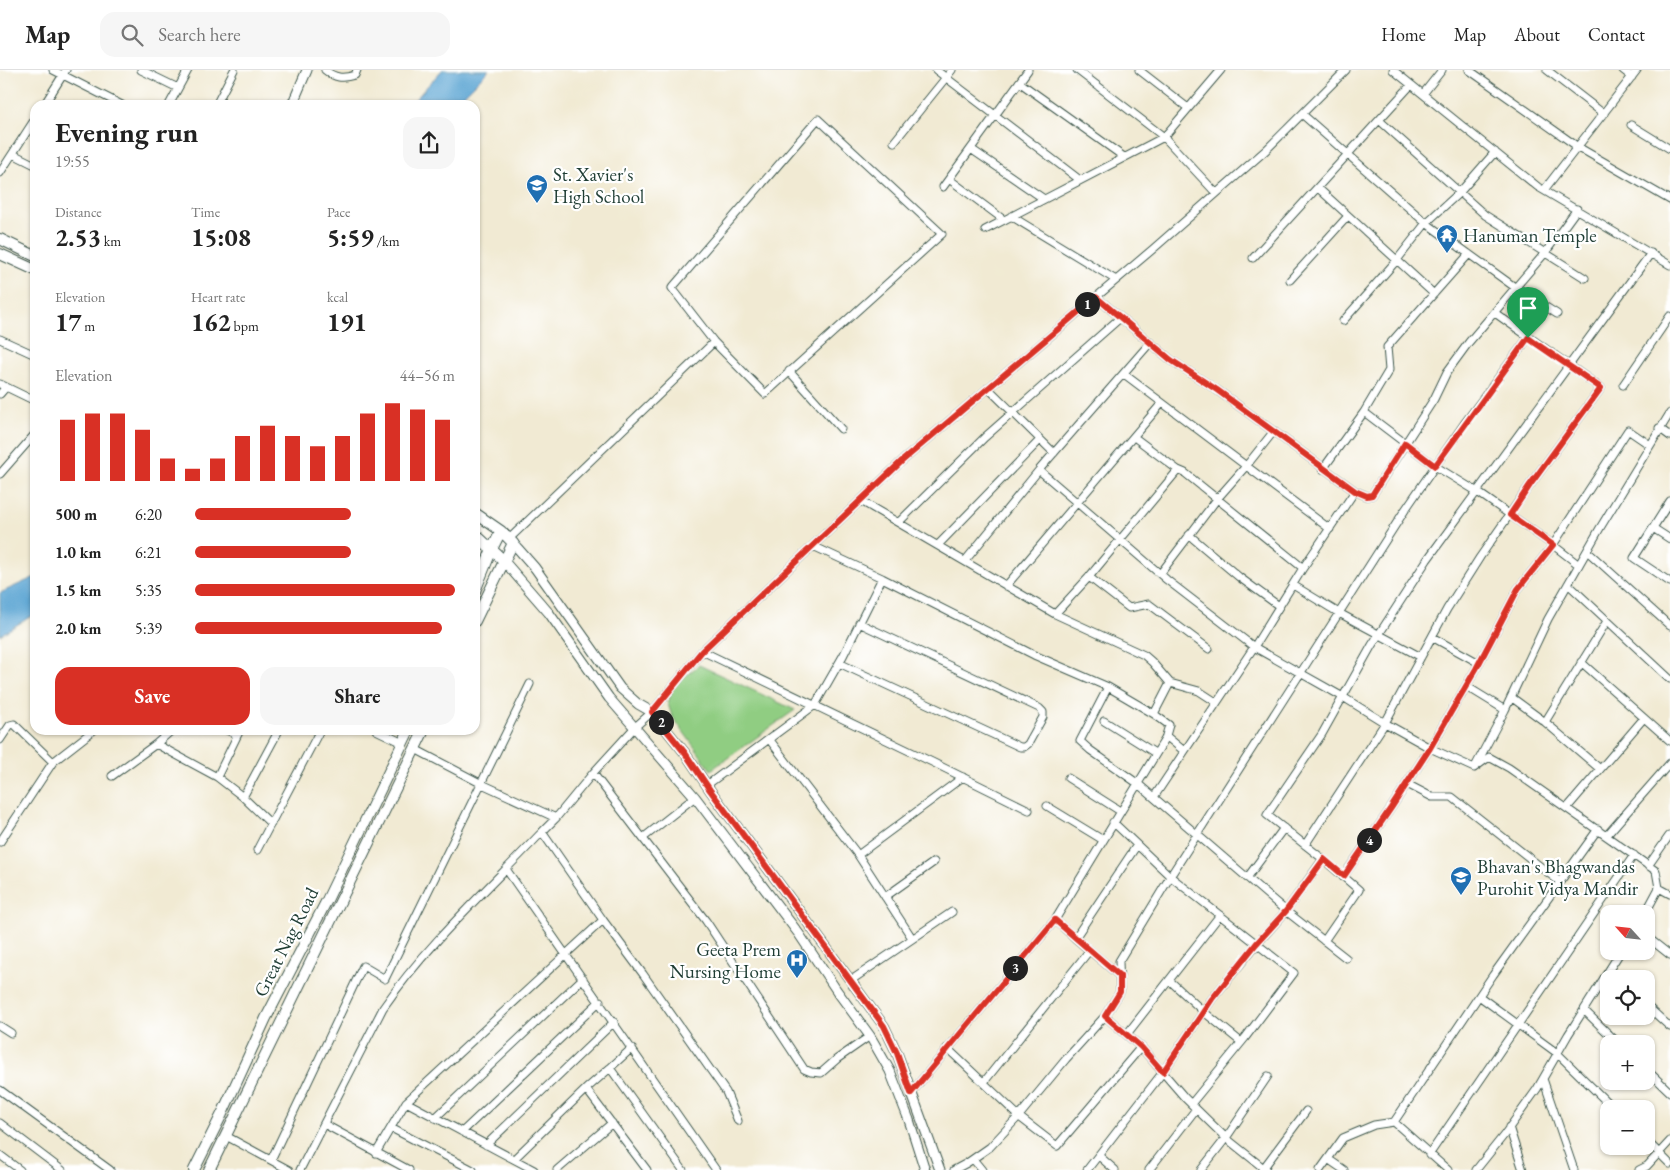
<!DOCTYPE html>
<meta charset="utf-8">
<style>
body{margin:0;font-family:"EB Garamond",serif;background:#f6f6f6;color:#222;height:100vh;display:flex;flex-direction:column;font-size:19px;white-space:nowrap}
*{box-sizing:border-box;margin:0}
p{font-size:16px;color:#767676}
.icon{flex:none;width:28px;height:28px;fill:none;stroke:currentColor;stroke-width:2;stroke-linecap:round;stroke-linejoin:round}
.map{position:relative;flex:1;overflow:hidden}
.sheet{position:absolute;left:30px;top:30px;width:450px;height:635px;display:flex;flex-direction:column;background:#fff;border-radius:15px;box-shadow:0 1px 4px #0004}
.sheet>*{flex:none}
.needle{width:32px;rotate:297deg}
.fabs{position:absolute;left:1600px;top:835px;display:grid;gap:10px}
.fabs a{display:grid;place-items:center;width:55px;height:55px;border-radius:10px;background:#fff;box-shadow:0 1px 4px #0004;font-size:25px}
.pin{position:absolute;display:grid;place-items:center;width:42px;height:42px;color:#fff;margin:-51px -21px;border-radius:50% 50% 50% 0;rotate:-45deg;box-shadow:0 0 5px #0007}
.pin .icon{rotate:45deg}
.km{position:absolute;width:25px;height:25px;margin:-12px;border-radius:50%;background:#222;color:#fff;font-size:14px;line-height:25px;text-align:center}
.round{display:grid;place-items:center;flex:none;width:52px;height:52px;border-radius:15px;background:#f6f6f6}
.headline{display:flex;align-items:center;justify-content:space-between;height:85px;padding:0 25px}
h1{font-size:28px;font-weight:700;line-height:38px}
.metrics{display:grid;grid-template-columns:repeat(3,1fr);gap:8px;height:85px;padding:5px 25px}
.metrics div{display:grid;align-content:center}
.metrics b{font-size:25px;font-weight:700}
.metrics small{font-size:14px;font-weight:400}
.metrics p{font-size:14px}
.chart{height:140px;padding:10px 25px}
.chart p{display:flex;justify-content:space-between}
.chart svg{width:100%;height:90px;margin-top:5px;stroke:#d93025;stroke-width:6}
.primary-button{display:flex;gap:10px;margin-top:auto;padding:10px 25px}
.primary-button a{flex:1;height:58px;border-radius:15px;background:#d93025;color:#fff;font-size:20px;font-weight:700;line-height:58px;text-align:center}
.primary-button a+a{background:#f6f6f6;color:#222}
ul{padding:0 25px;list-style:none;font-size:16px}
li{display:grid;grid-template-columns:80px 60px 1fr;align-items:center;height:38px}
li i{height:12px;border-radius:6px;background:#d93025}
header{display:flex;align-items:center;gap:30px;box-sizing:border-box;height:70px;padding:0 25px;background:#fff;border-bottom:1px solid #e0e0e0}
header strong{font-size:24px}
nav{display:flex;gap:28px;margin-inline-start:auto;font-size:18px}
.search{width:350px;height:45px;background:#f6f6f6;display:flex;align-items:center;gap:12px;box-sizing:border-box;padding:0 18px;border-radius:15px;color:#767676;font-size:19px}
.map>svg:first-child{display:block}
</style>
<header>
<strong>Map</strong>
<div class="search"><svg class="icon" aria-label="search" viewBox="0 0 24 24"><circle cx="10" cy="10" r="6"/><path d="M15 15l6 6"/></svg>Search here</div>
<nav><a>Home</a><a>Map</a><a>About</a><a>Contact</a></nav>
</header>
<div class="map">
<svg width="1670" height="1100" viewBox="0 0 1670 1100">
<rect width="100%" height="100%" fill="#fff"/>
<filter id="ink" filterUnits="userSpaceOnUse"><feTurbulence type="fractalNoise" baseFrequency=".02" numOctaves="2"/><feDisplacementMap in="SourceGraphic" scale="10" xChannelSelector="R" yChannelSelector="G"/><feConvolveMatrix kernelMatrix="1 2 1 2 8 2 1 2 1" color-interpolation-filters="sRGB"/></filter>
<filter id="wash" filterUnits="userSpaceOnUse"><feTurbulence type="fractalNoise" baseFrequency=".0096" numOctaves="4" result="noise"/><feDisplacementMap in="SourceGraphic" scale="20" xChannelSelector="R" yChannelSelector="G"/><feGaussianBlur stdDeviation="1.12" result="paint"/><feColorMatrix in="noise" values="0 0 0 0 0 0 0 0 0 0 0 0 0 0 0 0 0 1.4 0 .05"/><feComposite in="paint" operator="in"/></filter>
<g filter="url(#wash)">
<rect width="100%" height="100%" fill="#f1ead3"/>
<path fill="#90cd82" stroke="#58855b" d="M 699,595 L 795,640 L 711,700 L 672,646 L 668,634 L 673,616 Z"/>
<path fill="#5ca5d3" stroke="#3e7184" d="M 442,0 L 489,0 L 463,26 L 450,35 L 410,35 Z
M 35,507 L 35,544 L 0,565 L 0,523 Z"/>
</g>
<g filter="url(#ink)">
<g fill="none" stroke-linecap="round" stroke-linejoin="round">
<g stroke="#3e574c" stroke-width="9">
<path id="minor" d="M 53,0 L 122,35
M 141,0 L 178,18
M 325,0 C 335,8 342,9 355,5 L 357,0
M 936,0 L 1080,110
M 1077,0 L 1164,67 L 1216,123
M 1139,0 L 1188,38
M 1393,0 L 1538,117 L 1670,195
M 1469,0 L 1578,77 L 1670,130
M 1547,0 L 1604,44
M 1623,0 L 1632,7
M 1019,12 L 1124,87
M 1423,24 L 1442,0
M 44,35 L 66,0
M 169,35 L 188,0
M 216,35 L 234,0
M 1302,44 L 1426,153 L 1516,218 L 1557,244
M 818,49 L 942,164 L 765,324 L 714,272 L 672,218 Z
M 1379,50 L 1485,145 L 1585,208
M 1631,55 L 1670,79
M 894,72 L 952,0
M 971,79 L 1044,129
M 13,84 L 35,95
M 0,103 L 35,49
M 949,109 L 1004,150
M 943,117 L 1028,0
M 1318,118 L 1434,224
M 1544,120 L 1637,0
M 1011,146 L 1116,210
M 985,160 L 1164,67 L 1221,0
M 1469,184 L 1387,277 L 1389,300 L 1364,342 L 1435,396 L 1476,421 L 1553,475 L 1579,495
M 1253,188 L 1411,15
M 1290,210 L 1348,146
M 1096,227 L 1171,290 L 1217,320 L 1355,421 L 1303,498 L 1254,577 L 1154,727
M 1343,251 L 1397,190 L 1426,153 L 1460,122 L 1495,82
M 0,269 L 35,285
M 789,301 L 841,359
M 1124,304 L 1330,459
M 0,314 L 35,331
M 1623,315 L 1670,246
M 988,318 L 1054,383
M 0,324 L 6,317
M 1659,358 L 1670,366
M 1134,367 L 1178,400 L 1185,403 L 1303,498
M 1323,399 L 1364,342
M 1039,400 L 1167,510 L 1254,577 L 1343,627 L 1385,653 L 1430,678 L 1474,698 L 1489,687 L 1509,698 L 1656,801 L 1659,818 L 1645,844
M 0,404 L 35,364
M 1355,421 L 1367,426 L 1372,425 L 1434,329 L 1447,302 L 1469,272 L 1545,183 L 1577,139
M 861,431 L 1055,544 L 1144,585 L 1152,592 L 1170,613 L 1199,621 L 1216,632
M 1670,431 L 1634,488 L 1670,512
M 899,452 L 985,367 L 1120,248
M 1653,458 L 1670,469
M 1189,465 L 1239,507 L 1279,536
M 509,469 L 714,272
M 938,475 L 1040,370
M 813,476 L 882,508 L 1034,585 L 1108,617 L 1154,644 L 1169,655 L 1165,669 L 1055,850 L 911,1023
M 1587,481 L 1670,556
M 965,491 L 1039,400 L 1150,273
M 1160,504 L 1217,429 L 1247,395 L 1274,361
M 1089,507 L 1129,538 L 1149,534 L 1209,579
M 1568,514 L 1670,609
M 1293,515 L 1339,543 L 1421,587
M 1006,516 L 1162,333
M 1055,544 L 1089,507 L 1178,400
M 1432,567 L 1479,593
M 702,581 L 932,692 L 1029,740
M 1581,592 L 1670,671
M 839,593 L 1020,677 L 1024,677 L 1028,674 L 1043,647 L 1043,642 L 1039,638 L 859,553
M 1466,616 L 1505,640
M 1108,617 L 1080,671 L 1090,680 L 1137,713 L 1286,841 L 1346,888
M 1511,627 L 1545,652
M 1154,644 L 1170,613
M 1104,651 L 1155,683
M 227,660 L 237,665
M 376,660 L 403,673
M 1166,666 L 1184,681
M 769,669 L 858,785 L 912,868
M 0,670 L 10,655 L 14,654 L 53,692
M 156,674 L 217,707 L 243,727 L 271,754
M 415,679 L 482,714 L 556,748
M 1476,695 L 1505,640 L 1548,549 L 1600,458 L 1670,343
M 1600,699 L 1545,652 L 1607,551
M 593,703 L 635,657 L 652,642 L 702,581 L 902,391 L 1153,179 L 1266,80 L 1346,0
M 112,706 L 156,674 L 172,660
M 217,707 L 240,660
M 1068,708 L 1120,741
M 1407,714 L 1432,727 L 1452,727 L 1560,812
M 707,715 L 815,635 L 843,586 L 882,508
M 243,727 L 279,660
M 1047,736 L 1103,770
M 1567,738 L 1644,648
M 1113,752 L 1171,807 L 1294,903 L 1245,968 L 1191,1034
M 542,762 L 556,748 L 593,703 L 706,851 L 804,999 L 811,1002 L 821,1003 L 837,989 L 870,966
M 1607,765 L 1670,693
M 643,768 L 695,727
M 0,772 L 53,692 L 94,660
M 1305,775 L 1385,653 L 1447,539 L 1480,487 L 1530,415 L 1601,318 L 1495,243
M 257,780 L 320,660
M 858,785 L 963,707
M 1648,796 L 1669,766
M 506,799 L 716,1100
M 1343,807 L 1391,738 L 1430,678 L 1476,599 L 1518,519 L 1553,475 L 1628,360 L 1650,375
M 1247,808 L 1284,758
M 1659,818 L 1670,824
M 885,827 L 934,792
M 603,850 L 643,904 L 726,1022 L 738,1051
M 1055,850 L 1075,868
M 1646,866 L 1670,885
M 1324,871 L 1359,820 L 1323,789 L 1267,745 L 1322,664 L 1372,575 L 1427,490 L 1651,183
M 1609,900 L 1619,909
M 1120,906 L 1075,868 L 1137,775
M 1169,910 L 1204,942 L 1241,972
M 850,911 L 952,842
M 1479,926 L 1557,983 L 1614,1039
M 1646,935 L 1670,957
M 1584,940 L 1619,974
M 1105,946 L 1141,977 L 1185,1028 L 1226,1068 L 1266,1100
M 0,956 L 11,963
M 1127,964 L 1220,845
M 632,978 L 610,998 L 683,1100
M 947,978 L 1022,1049 L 1057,1076 L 1141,977
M 1646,999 L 1670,1022
M 1543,1009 L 1574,1100
M 984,1012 L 1089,881
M 586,1019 L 647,1100
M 0,1020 L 110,1100
M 406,1032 L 534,1100
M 435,1048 L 583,908
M 1394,1052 L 1493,905 L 1598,759
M 0,1053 L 62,1100
M 324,1054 L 409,1100
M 1509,1057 L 1523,1100
M 391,1058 L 473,1100
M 462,1062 L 600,931
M 226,1066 L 289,1100
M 1646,1070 L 1670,1094
M 486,1075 L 614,952
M 0,1085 L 20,1100
M 1429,1085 L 1634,785
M 1099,1086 L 1115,1100
M 514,1089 L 586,1019 L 610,998
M 973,1089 L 982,1100
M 1328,1089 L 1344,1100
M 271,1090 L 363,896 L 385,909 L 530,614
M 300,1100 L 383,938 C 428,873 488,819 542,762 L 603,850 L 406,1032 L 376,1083
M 557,1100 L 612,1053
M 954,1100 L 967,1093 L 990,1077 L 1019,1046 L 1066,989 L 1105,946 L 1120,922 L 1119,891 L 1173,802 L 1405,440 L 1464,354 L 1528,268
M 1087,1100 L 1163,1002 L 1212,929 L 1256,875 L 1286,841 L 1323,789
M 1149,1100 L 1196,1039
M 1201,1100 L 1226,1068 L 1268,1006
M 1262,1100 L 1306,1041
M 1320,1100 L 1343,1068 L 1374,1055 L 1394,1052 L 1448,1100
M 1476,1100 L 1504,1065 L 1537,1019 L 1568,965 L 1621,881
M 1639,1100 L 1647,1096 L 1670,1071"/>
</g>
<g stroke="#3e574c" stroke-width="11">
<path id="tertiary" d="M 292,35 L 307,0
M 513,473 L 535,498 L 620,618 L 638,634 L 652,642 L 685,683 L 710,720 L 884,956 L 897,983 L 940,1100
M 503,490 L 549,543 L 609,628 L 695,727 L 799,864 L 837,921 L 870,966 L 890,1001 L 909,1050 L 925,1100"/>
</g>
<g stroke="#3e574c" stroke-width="12">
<path id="secondary" d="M 0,169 L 35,186
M 0,184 L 35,200
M 475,443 L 501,461 L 513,473 L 475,551
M 475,464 L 503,490
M 475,521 L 492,479 L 501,461
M 194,1100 L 222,1044 L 266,948 L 327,830 L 409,660
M 209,1100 L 424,660"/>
</g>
<use href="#minor" stroke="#fff" stroke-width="7"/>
<use href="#tertiary" stroke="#fff" stroke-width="9"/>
<use href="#secondary" stroke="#fff" stroke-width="10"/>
</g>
</g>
<g fill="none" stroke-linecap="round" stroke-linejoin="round" filter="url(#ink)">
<g stroke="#fff" stroke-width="10">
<path id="route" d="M 1096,227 L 1171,290 L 1217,320 L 1355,421 L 1367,426 L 1372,425 L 1405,373 L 1435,396 L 1528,268 L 1601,318 L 1530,415 L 1510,445 L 1553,475 L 1518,519 L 1476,599 L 1430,678 L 1391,738 L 1344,806 L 1324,789 L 1286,841 L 1256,874 L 1212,929 L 1163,1002 L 1141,977 L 1105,946 L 1120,922 L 1120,906 L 1055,850 L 911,1023 L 897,983 L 884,956 L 710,720 L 685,683 L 652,642 L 702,581 L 902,391 Z"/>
</g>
<use href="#route" stroke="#d93025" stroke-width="6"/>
</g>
<defs>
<g id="school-pin" transform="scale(1.125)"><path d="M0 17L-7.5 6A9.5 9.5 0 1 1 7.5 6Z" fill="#1f6fb2" stroke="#fff"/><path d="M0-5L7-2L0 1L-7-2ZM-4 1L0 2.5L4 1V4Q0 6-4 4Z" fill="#fff"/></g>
<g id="temple-pin" transform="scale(1.125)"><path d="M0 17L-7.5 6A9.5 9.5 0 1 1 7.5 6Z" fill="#1f6fb2" stroke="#fff"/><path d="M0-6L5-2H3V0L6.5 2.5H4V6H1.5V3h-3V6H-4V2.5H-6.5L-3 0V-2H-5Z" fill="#fff"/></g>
<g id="hospital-pin" transform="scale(1.125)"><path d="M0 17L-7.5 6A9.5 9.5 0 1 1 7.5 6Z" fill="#1f6fb2" stroke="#fff"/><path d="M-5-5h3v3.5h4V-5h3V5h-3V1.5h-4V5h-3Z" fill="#fff"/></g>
</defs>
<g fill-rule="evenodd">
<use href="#school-pin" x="537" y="115"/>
<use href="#temple-pin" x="1447" y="165"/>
<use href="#school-pin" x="1461" y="807"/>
<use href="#hospital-pin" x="797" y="890"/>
</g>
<g text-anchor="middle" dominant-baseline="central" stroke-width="4.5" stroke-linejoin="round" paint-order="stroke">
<g font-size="19" fill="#1f3d34" stroke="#fff" text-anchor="start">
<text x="553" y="104">St. Xavier's<tspan x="553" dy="22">High School</tspan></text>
<text x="1463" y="165">Hanuman Temple</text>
<text x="1477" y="796">Bhavan's Bhagwandas<tspan x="1477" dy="22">Purohit Vidya Mandir</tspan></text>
<text x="781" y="879" text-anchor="end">Geeta Prem<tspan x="781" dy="22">Nursing Home</tspan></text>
</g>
<g font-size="19" fill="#1f3d34" stroke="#fff">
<text transform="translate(286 872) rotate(-63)">Great Nag Road</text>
</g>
</g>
</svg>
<div class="fabs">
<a><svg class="needle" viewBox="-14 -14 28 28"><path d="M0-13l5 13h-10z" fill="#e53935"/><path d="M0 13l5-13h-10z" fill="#767676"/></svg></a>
<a><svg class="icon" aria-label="locate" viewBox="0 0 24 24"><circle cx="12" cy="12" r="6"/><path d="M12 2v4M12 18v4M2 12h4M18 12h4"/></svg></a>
<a>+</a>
<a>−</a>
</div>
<div class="pin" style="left:1528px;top:268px;background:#1e9e55"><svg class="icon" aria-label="arrive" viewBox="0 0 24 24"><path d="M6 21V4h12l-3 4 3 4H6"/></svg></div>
<b class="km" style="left:1087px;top:234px">1</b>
<b class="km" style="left:661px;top:652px">2</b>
<b class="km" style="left:1015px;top:898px">3</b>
<b class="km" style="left:1369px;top:770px">4</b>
<section class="sheet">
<div class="headline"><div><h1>Evening run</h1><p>19:55</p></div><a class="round"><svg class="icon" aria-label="share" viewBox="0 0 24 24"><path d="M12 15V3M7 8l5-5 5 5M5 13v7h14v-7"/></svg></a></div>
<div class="metrics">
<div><p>Distance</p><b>2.53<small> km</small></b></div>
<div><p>Time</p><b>15:08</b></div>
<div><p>Pace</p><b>5:59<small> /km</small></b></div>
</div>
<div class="metrics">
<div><p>Elevation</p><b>17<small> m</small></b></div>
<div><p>Heart rate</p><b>162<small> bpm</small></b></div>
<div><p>kcal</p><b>191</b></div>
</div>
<div class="chart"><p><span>Elevation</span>44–56 m</p>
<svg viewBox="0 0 160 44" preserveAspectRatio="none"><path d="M5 44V14M15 44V11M25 44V11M35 44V19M45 44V33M55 44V38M65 44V33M75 44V22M85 44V17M95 44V22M105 44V27M115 44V22M125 44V11M135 44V6M145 44V9M155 44V14"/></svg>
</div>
<ul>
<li><b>500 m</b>6:20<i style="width:60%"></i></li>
<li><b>1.0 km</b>6:21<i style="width:60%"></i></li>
<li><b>1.5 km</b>5:35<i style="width:100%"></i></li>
<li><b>2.0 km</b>5:39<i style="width:95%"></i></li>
</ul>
<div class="primary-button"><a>Save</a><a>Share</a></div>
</section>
</div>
